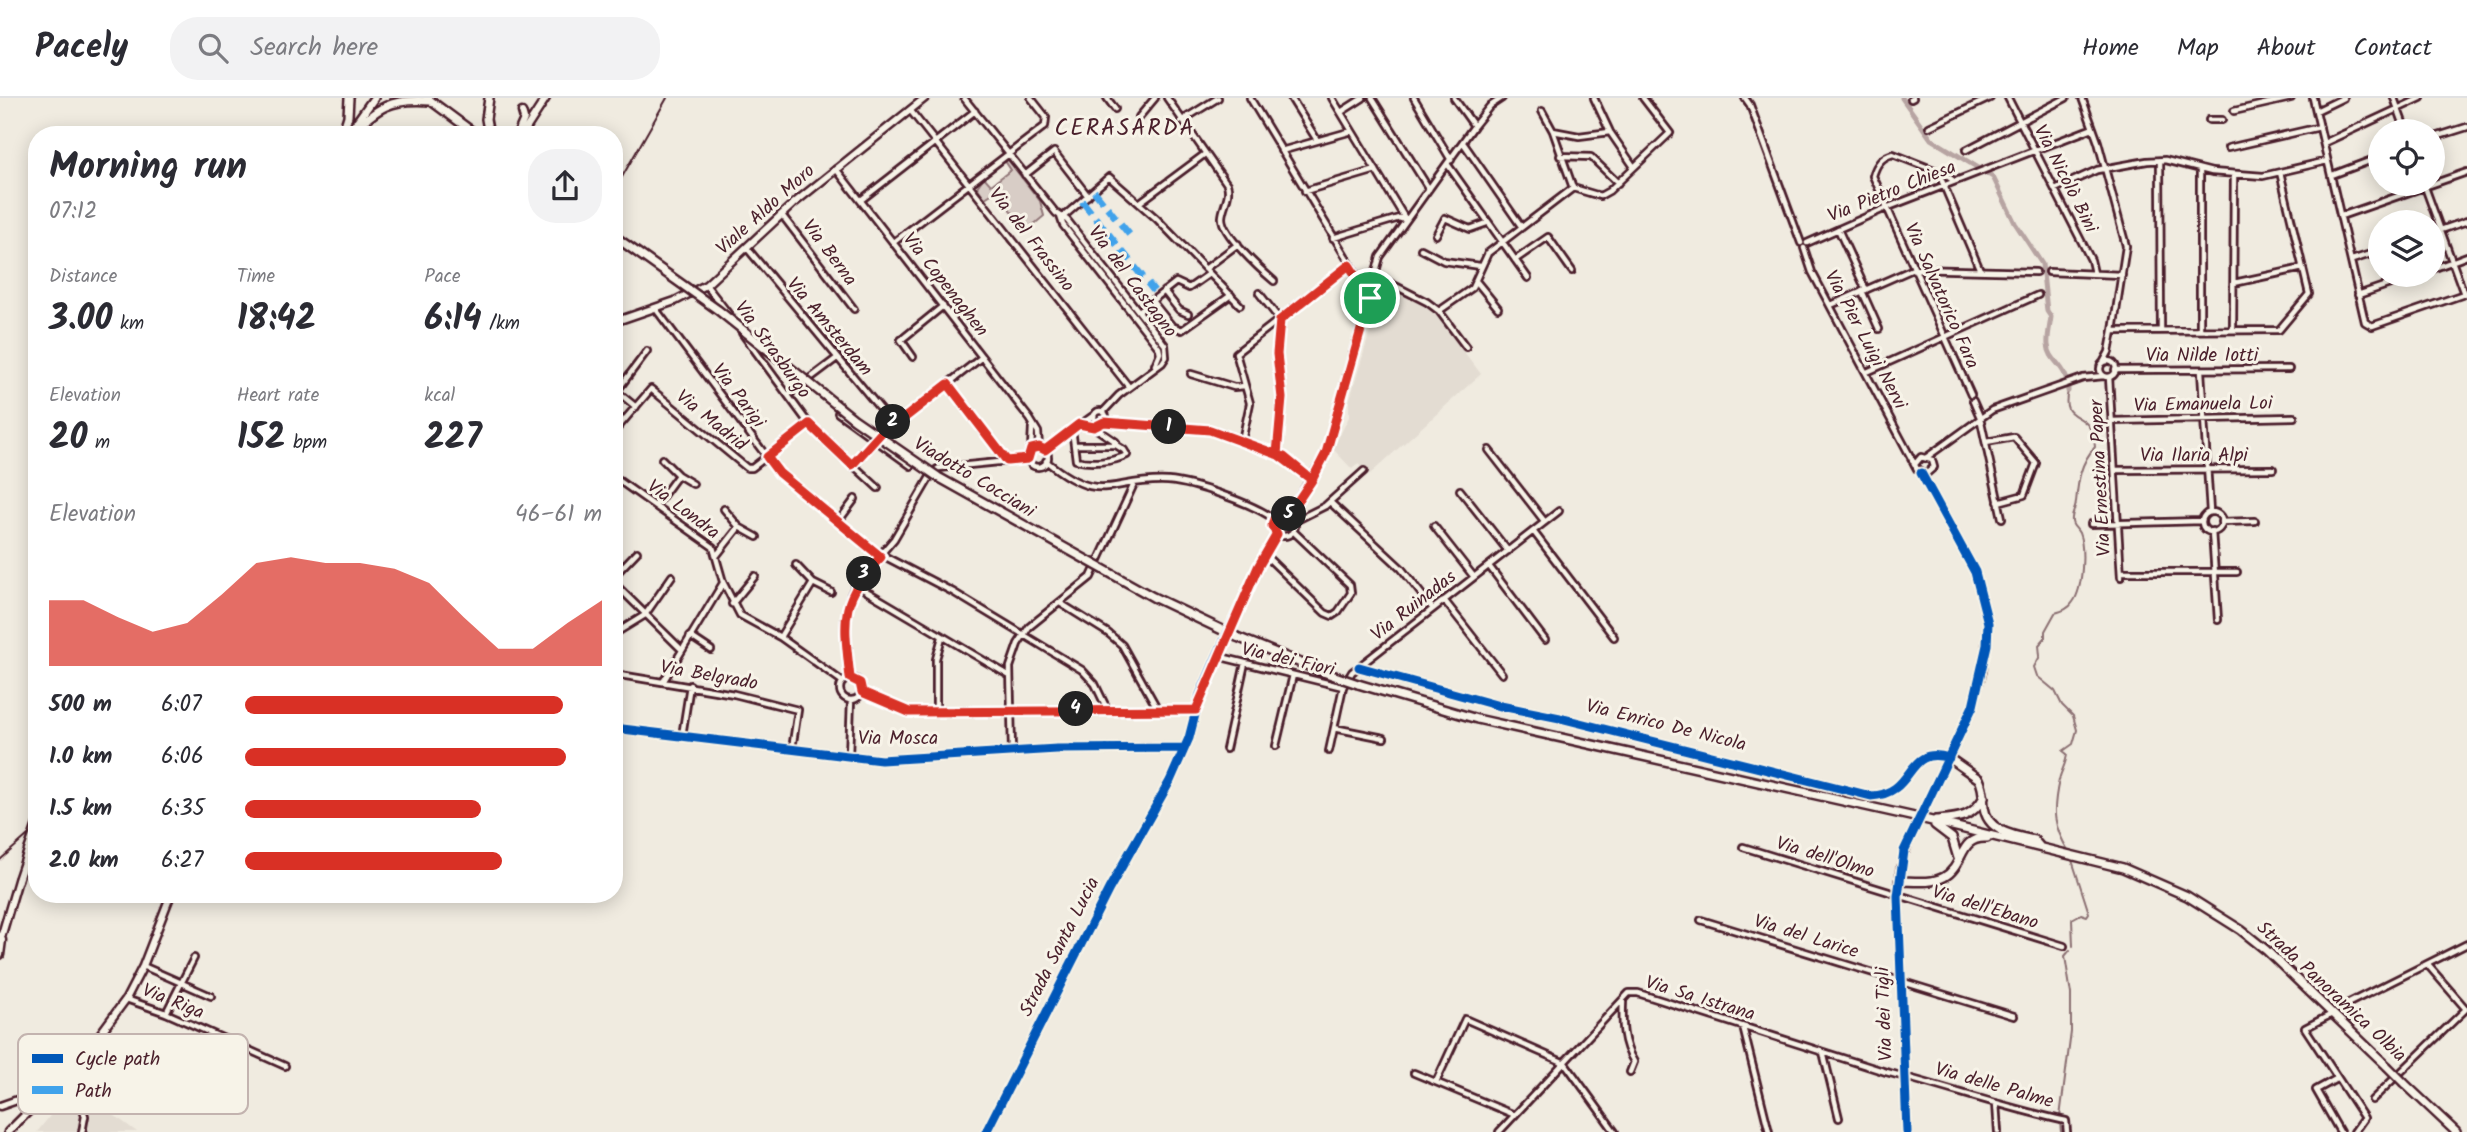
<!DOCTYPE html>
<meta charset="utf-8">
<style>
body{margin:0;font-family:Kalam,sans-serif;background:#f2f2f3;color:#2b2b33;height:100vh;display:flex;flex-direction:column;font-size:26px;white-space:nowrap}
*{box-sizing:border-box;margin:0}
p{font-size:23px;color:#7c7c81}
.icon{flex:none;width:38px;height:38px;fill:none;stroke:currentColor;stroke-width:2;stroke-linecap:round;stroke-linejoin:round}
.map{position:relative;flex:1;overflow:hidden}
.panel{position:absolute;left:28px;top:28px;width:595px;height:777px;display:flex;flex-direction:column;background:#fff;border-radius:28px;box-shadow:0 4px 18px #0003}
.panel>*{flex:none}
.controls{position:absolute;left:2368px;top:21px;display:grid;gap:14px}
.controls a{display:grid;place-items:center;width:77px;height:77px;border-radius:50%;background:#fff;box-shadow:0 4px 18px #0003;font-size:35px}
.pin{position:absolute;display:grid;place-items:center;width:60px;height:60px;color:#fff;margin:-30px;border:4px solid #fff;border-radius:50%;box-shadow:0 2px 7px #0007}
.km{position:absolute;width:35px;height:35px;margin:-18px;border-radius:50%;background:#222;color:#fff;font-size:19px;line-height:35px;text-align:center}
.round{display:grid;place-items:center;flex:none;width:74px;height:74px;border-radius:28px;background:#f2f2f3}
.headline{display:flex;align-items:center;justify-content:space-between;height:119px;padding:0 21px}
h1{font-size:38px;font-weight:700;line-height:52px}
.metrics{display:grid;grid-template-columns:repeat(3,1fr);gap:10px;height:119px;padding:7px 21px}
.metrics div{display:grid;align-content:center}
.metrics b{font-size:35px;font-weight:700}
.metrics small{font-size:19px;font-weight:400}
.metrics p{font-size:19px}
.chart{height:196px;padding:14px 21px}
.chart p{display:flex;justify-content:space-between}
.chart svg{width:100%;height:126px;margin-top:7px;fill:#d93025;opacity:.7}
ul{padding:0 21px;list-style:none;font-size:23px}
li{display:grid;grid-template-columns:112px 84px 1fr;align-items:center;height:52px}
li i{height:18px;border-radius:9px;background:#d93025}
header{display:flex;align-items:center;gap:42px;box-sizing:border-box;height:98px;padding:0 35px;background:#fff;border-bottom:2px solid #e1e1e2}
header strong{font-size:33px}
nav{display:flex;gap:38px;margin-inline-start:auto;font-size:24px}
.search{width:490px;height:63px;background:#f2f2f3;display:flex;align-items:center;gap:18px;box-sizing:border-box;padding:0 24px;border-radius:28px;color:#7c7c81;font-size:26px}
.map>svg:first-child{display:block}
</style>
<header>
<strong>Pacely</strong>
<div class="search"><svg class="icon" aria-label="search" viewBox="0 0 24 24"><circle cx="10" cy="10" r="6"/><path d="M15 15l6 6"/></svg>Search here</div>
<nav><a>Home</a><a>Map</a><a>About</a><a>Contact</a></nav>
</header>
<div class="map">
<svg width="2467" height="1034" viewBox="0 0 2467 1034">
<rect width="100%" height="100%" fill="#f0ebe0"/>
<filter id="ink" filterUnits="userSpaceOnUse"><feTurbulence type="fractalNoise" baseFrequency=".0143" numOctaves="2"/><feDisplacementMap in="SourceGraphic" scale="14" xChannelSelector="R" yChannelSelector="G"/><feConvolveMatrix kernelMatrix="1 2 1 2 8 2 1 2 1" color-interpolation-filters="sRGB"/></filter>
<g filter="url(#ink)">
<path fill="#e3dcd2" d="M 1379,183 L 1432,212 L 1481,276 L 1370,376 L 1358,366 L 1352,371 L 1333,351 L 1349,319 L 1349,304 L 1372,227 L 1371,205 L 1376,185 Z
M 74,988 L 137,1034 L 37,1034 Z"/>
<path fill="#d8cdc6" stroke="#917678" stroke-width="2" d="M 1008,62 L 1040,103 L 1044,118 L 1026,133 L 996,93 L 985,100 L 977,89 L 984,79 L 991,87 L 1011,72 L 1005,63 Z"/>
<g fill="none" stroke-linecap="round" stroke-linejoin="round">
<path stroke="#8b6f72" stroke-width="2" d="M 2068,293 C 2059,329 2092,307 2095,349 C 2080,365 2078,383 2076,404 C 2076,410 2072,415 2072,420 C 2071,428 2076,429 2079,435 C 2085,450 2083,491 2073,504 C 2069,511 2062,513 2055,515 L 2045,533 L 2045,540 L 2039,547 L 2040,558 L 2034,569 L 2037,578 L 2055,593 L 2062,607 L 2073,618 L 2077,632 L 2073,646 L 2063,653 L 2067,656 C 2066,667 2061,672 2059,682 C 2052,714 2053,728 2069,754
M 2071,759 L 2089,815 L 2087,818 L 2081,816 L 2072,821 L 2073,848
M 2060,1019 L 2071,934 L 2071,896 L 2065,858 L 2070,852
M 2060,1024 L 2061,1034"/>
<path stroke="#b7a4a2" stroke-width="5" d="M 1902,0 L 1931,41 L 1993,79 L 2015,125 L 2042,166 L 2047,213 L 2051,219 C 2050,228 2047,239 2048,247 C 2050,266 2068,266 2068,293"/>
<g stroke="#4a1f2b" stroke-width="10">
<path id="minor" d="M 964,0 L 1056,115 L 1067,122 L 1165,247 L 1166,259 L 1162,265 L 1119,297 L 1103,314
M 1107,0 L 1115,11
M 1167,0 L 1227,86 C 1231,98 1223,107 1222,119 C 1221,136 1261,172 1274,183
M 1250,0 L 1370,199
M 1291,0 L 1317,42
M 1332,0 L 1406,122
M 1372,0 L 1429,91
M 1414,0 L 1451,62
M 1454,0 L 1474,28
M 1594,0 L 1610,34 L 1634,69
M 1745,0 L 1750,7 L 1801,145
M 2008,0 L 2091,162 L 2094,175
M 2082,0 L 2098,44 L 2126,148 L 2113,233 L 2109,254 L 2103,265
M 2313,0 L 2365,224 L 2372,228 L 2467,195
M 2394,0 L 2406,33
M 1911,1 L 1913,0
M 910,12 L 1129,289
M 1542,13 L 1553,33 L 1573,90
M 2234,13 L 2291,0
M 2316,13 L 2343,0
M 1341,14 L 1363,0
M 1139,19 L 1155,0
M 2209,22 L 2222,22
M 1181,23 L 1218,0
M 1929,29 L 1990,0
M 1553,33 L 1579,38 L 1610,34
M 2432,40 L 2467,29
M 2324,45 L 2421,0
M 1464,46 L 1521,128
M 2228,50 L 2320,29
M 1966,52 L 2066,0
M 1281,53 L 1352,33
M 1560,58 L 1591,59 L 1618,85
M 2160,63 L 2161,231
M 1448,67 L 1528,180
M 836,71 L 1030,321 L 1038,334 L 1039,349
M 2200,71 L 2200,231
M 1939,76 L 1980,172
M 1025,77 L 1054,54 L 1088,98
M 2332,77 L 2380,59
M 1954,83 L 1944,76 L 1893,56 C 1881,59 1876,67 1873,78 L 1971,297
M 2425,89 L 2464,196
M 2055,91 L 2097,72 L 2147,63 L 2165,62 L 2212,74 L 2263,78 L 2327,63
M 1305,93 L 1376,72
M 861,102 L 975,13
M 1139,105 L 1205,56
M 782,117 L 854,211
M 1060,118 L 1063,127 L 1159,250 L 1160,255 L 1155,267
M 2341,118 L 2467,74
M 1063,119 L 1109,79 L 1157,121 L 1240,207
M 1838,131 L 1866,192
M 2432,135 L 2467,123
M 1436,137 L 1445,120 L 1470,131 L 1487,125
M 1333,140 L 1399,120 L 1405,122
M 894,144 L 1045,28 L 1046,19 L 1031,0
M 1807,145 L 1886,110 L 2093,30
M 747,150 L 891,324
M 1804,150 L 1812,174 L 1917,371 L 1926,376 L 1934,369 L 1932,362 L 1921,359 L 1916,365
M 1421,151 L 1444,163 L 1480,168
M 1515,162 L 1548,139 L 1572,173
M 2352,162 L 2380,153
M 1205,171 L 1238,146
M 2432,171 L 2467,158
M 2049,174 L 2122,177
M 1374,177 L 1427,204 L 1439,213 L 1466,249
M 1476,183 L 1498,210
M 2234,185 L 2303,170
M 706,187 L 731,219
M 1164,193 L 1179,212 L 1188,216
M 1862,193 L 1879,231
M 1259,195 L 1280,222 L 1277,256 L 1282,301 L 1277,356
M 2358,197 L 2416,177
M 1152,203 L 1172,228 L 1182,232 L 1231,197
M 1831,207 L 1913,171 L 2036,174
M 655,210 L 779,375 L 881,459
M 1139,213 L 1176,184 L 1189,190 L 1209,176
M 1439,213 L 1472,190 L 1488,155 L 1573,90 L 1600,98 L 1609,93 L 1670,35 L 1643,0
M 2233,232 L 2234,76
M 2113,233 L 2279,232 L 2309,196 L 2280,74
M 742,235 L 809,326 L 878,390
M 913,259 L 901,242 L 943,208
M2100 271a8 8 0 1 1 16 0a8 8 0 1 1-16 0Z
M 2115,272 L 2289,271
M 2201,273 L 2210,414
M 1867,274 L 2038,197
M 1191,276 L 1234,289 L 1245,288
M 2109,279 L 2121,479
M 948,286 L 1007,363
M 614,291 L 636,309
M 617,293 L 647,253
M 788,297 L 837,260
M 1973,303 L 1980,319 L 2002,420
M1094 319a6 6 0 1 1 12 0a6 6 0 1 1-12 0Z
M 838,315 L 911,368
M 2112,323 L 2294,319
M 891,324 L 903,321 L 982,259
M 1104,324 L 1210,332 L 1284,359 L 1312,382
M 1080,326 L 1094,329 L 1116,344
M 1072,331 L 1076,362 C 1091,366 1113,364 1127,357 L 1124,352 L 1116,347 L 1076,347
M 614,334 L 651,291 L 747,370 L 752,370 L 809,326
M 1242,343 L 1250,305 L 1236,255 L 1349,167
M 1986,344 L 2014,339 L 2036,365 L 2024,397 L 1998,404
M1028 359a10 10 0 1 1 20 0a10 10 0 1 1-20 0Z
M 1031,351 L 1032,329
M 1045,352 L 1094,317
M 1489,352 L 1545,424
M 1927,359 L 1992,312 L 2083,280 L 2104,278
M 662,361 L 678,377 L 693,386
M 1046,363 C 1102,409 1110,380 1168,383 C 1194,385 1252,405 1274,421
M 852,367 L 891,324
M 2115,372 L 2273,371
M 1921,375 L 1975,474 L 1988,525 L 1983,573 L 1973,608 L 1928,703
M 614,379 L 713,449 L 723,484 L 740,517 L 780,539 L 843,584
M 1460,392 L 1508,453
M 1330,404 L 1401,470 L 1433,511
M 656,407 L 678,377
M 724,411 L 739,429 L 757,439
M2202 424a10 10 0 1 1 20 0a10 10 0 1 1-20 0Z
M1273 427a11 11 0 1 1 22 0a11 11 0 1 1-22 0Z
M 1289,416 L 1326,355 L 1380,159 L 1474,28 L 1490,8 L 1502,0
M 1295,423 L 1325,408 L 1364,373
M 838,424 L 855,401
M 2221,424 L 2255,423
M 2091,426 L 2202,423
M 1434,428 L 1474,479
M 1533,433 L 1614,539
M 2212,433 L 2218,522
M 717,457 L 739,429
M 882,457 L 953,494 L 1082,572 L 1095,586 L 1107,611
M 1265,457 L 1325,515 L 1332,518 L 1338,514 L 1351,495 L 1350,487 L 1293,433
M 796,467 L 813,485
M 1489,468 L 1545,542
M 2121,474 L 2237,474
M 614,478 L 637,454
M 614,485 L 682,552
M 856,487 L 1010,578
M 1444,502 L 1502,576
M 1060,505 L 1108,535 L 1122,547 L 1157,610
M 732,506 L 755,478
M 614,536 L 645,517 L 672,478
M 690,538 L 711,552
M 780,539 L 813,485 L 831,494
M 1217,558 L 1343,589
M 1359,569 L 1496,607 L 1560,620 L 1871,698 C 1917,696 1904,646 1949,660
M 614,576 L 734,596 L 798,612 L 792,651
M 850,580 L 845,524 L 851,497 L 857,484 L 894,441 L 933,374 L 939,370 L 1028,361
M840 591a11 11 0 1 1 22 0a11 11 0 1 1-22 0Z
M 663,584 L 723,485
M 862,594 L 909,614 L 1196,612
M 936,614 L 936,561 L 942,539
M 614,630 L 881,662 L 1057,651 L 1183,650
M 1334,630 L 1384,640
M 682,638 L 690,587
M 1276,648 L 1293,577
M 1226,651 L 1245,565
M 1012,653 L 1010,569 L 1018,546 L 1029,529 L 1091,479 L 1134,386
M 1329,653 L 1343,589 L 1352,574 L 1559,413
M 849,658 L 851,602
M 1743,749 L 2064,848
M 1701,822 L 2014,918
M 143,868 L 211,898
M 126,901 L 166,915 L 285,968
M 1623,903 C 1622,925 1622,945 1634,964 L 1630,974
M 2343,908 L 2467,846
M 166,915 L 194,860
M 2332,916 L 2305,930 L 2364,1020 L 2354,1034
M 1743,929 L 1769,1034
M 96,941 L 138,977
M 1823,954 L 1839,1020
M 1414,975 L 1515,1017
M 73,981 L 85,1018 L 82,1034
M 2336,981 L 2316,992 L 2340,1034
M 1436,984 L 1465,921 L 1565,965 L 1615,1034
M 61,994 L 74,1000 L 81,1008
M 2372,1002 L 2466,911 L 2427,866
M 1996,1005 L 1998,1034
M 986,1034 L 1109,791 L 1170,683 L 1189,640 L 1200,597 L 1217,558 L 1258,469 L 1277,436
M 1499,1034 L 1629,895 L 1638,895 L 1886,974 C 1946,989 2005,1010 2066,1023 L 2067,1034
M 1907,1034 L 1898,798 L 1900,769 L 1914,731"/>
</g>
<g stroke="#4a1f2b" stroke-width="11">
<path id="major" d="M 517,37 L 524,21 L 522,14
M 522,37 L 546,0
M 614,224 L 675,203 L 706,187 L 793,106 L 925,0
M 0,843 L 18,782
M 0,857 L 2,842
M 72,974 L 126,901 L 143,868 L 171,796
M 41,975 C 39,1015 97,983 61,963
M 0,1008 L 20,1001 L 49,965 L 82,957
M 8,1034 L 38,1004 L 54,995"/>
</g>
<g stroke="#4a1f2b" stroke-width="12">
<path id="highway" d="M 427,0 L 477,37
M 354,28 L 374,0
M 342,37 L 348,18 L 349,0
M 350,37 C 377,9 391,0 430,3
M 489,37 L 486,21 L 489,0
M 1237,539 L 1323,574
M 1358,586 L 1477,621 L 1928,722 L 2123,770 L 2187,798 L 2241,832 L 2266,852 L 2387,968
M 1949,660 L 1979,681 C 1984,691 1983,699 1984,709 C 1987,734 2015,738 2034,742 L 2040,749
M 1936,722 C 1959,720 1972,720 1984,699
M 1935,727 L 1952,740 L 1958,760
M 1899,783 C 1913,783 1931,786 1944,779 C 1965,768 1958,738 1987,740
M 2404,985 L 2456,1034"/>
</g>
<use href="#minor" stroke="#f7f3e8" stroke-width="4.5"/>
<use href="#major" stroke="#f7f3e8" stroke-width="6"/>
<use href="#highway" stroke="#f7f3e8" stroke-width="7"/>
<path stroke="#4a1f2b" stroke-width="2" d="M 614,93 L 667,0
M 0,762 L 37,729"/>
<g stroke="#4a1f2b" stroke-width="10" stroke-linecap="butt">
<path id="minor-bridge" d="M 1914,731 L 1928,703"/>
</g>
<g stroke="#4a1f2b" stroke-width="11" stroke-linecap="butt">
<path id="major-bridge" d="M 18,782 L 37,726"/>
</g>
<g stroke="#4a1f2b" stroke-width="12" stroke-linecap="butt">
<path id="highway-bridge" d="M 614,138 L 718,212 L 854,321 L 938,379 L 1153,499 L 1237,539
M 1323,574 L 1358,586
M 2387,968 L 2404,985"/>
</g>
<use href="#minor-bridge" stroke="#f7f3e8" stroke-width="4.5"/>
<use href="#major-bridge" stroke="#f7f3e8" stroke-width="6"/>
<use href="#highway-bridge" stroke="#f7f3e8" stroke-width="7"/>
<path stroke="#40a2eb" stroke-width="7" stroke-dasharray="14 7" stroke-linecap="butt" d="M 1094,93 L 1133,141
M 1082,103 L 1154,193"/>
<g stroke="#f7f3e8" stroke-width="13">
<path id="cycleway" d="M 1359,569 L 1496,607 L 1560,620 L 1871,698 C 1917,696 1904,646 1949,660
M 614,630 L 881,662 L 1057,651 L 1183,650
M 986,1034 L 1109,791 L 1170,683 L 1189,640 L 1200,597 L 1217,558 L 1258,469 L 1277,436
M 1907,1034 L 1898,798 L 1904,753 L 1973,608 L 1987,547 L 1988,525 L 1975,474 L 1921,375"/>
</g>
<use href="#cycleway" stroke="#0057b8" stroke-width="9"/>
</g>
</g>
<g fill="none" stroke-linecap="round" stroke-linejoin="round" filter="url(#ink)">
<g stroke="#fff" stroke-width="14">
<path id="route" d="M 1370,200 L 1326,355 L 1312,382 L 1284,359 L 1210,332 L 1104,324 L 1094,329 L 1079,326 L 1045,352 L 1039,349 L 1031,351 L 1028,361 L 1007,363 L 948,286 L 903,321 L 891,324 L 852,367 L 809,326 L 767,359 L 779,375 L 881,459 C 838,502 844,523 850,580 L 860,585 L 862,594 L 909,614 L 1196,612 L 1258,469 L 1277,436 L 1272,428 L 1274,421 L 1281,415 L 1289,416 L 1312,382 L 1277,356 L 1282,300 L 1277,256 L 1280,222 L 1349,167 L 1370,200"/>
</g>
<use href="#route" stroke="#d93025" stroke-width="9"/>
</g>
<g text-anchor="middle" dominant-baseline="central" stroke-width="6" stroke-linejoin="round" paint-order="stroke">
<g font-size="19" fill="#4a1f2b" stroke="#f7f3e8">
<text transform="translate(2065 81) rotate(63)">Via Nicolò Bini</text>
<text transform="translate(1892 94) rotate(-22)">Via Pietro Chiesa</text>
<text transform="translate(766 112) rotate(-42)">Viale Aldo Moro</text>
<text transform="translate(1031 142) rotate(52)">Via del Frassino</text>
<text transform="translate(829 155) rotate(53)">Via Berna</text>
<text transform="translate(1132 184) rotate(53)">Via del Castagno</text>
<text transform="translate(945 187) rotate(52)">Via Copenaghen</text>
<text transform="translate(1941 198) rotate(66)">Via Salvatorico Fara</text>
<text transform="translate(829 229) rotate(50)">Via Amsterdam</text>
<text transform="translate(1865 242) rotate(62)">Via Pier Luigi Nervi</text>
<text transform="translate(772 252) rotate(54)">Via Strasburgo</text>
<text x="2202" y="258">Via Nilde Iotti</text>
<text transform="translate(738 298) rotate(53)">Via Parigi</text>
<text transform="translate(2203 307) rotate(-1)">Via Emanuela Loi</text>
<text transform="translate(711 323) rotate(39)">Via Madrid</text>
<text x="2194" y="358">Via Ilaria Alpi</text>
<text transform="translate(974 380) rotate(31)">Viadotto Cocciani</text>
<text transform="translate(2101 380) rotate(-93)">Via Ernestina Paper</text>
<text transform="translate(683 412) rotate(37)">Via Londra</text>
<text transform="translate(1414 508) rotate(-38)">Via Ruinadas</text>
<text transform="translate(1288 562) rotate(13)">Via dei Fiori</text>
<text transform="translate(709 578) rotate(10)">Via Belgrado</text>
<text transform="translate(1666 628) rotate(14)">Via Enrico De Nicola</text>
<text x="898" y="641">Via Mosca</text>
<text transform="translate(1825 760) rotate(17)">Via dell'Olmo</text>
<text transform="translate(1985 810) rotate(17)">Via dell'Ebano</text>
<text transform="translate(1806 839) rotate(17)">Via del Larice</text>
<text transform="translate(1060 849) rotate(-63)">Strada Santa Lucia</text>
<text transform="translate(2331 894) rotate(43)">Strada Panoramica Olbia</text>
<text transform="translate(1700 901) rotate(17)">Via Sa Istrana</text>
<text transform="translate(173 904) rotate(22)">Via Riga</text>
<text transform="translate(1885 916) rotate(-92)">Via dei Tigli</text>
<text transform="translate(1994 988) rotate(16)">Via delle Palme</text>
</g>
<g font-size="23" letter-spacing="2" fill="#4a1f2b" stroke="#f7f3e8">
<text x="1125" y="31">CERASARDA</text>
</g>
</g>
<rect x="18" y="936" width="230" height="80" rx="10" fill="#f7f3e8" stroke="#c3b3af" stroke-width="2"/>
<rect x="32" y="956" width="31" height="9" fill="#0057b8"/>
<rect x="32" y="988" width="31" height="8" fill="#40a2eb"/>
<g font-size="19" fill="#4a1f2b">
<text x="75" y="967">Cycle path</text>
<text x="75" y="999">Path</text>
</g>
</svg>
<div class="controls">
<a><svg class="icon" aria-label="locate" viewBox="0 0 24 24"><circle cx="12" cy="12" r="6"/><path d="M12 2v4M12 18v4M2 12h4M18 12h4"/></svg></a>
<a><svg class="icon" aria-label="layers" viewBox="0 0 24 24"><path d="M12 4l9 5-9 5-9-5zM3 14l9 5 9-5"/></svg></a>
</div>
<div class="pin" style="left:1370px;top:200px;background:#1e9e55"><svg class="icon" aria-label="arrive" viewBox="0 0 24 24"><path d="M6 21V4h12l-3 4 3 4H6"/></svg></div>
<b class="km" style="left:1169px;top:329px">1</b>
<b class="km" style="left:893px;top:324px">2</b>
<b class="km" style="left:864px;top:476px">3</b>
<b class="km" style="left:1076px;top:611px">4</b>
<b class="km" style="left:1289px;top:416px">5</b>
<section class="panel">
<div class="headline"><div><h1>Morning run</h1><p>07:12</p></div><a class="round"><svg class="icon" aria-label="share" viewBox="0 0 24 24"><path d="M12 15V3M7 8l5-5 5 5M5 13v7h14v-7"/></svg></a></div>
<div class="metrics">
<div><p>Distance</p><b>3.00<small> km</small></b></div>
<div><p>Time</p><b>18:42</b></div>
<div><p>Pace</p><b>6:14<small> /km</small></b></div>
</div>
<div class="metrics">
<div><p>Elevation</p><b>20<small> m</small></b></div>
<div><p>Heart rate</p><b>152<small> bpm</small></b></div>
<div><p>kcal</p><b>227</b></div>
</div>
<div class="chart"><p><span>Elevation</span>46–61 m</p>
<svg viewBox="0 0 160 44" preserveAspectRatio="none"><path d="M0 44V21L10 21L20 27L30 32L40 29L50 19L60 8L70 6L80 8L90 8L100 10L110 15L120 27L130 38L140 38L150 29L160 21V44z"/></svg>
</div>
<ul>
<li><b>500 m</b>6:07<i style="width:89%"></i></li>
<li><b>1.0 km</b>6:06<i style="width:90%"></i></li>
<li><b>1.5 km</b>6:35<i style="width:66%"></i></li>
<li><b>2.0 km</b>6:27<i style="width:72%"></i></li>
</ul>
</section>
</div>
